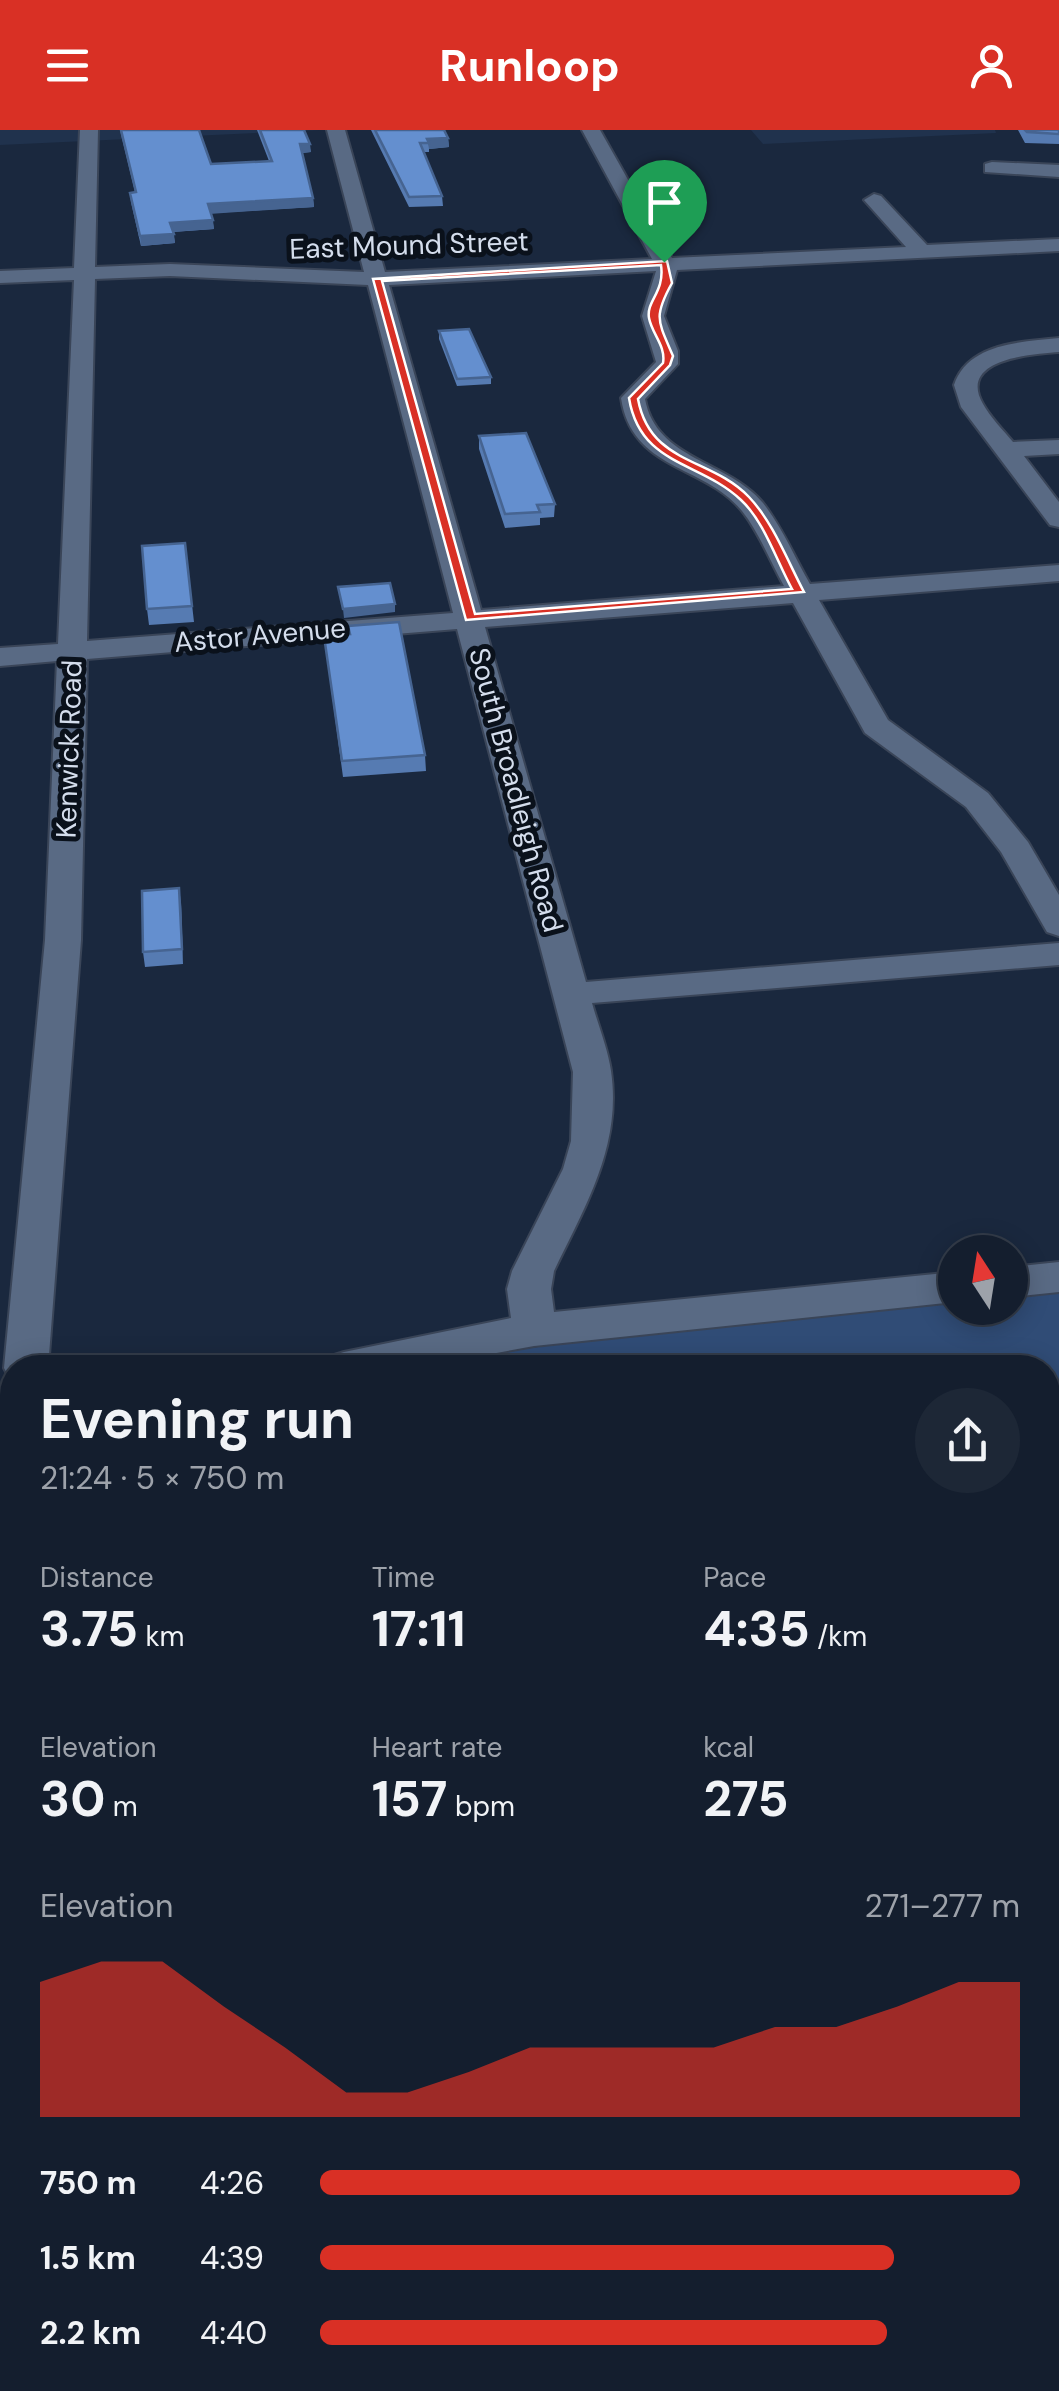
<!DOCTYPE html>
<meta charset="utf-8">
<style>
body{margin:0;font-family:"DM Sans",sans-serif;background:#1d2736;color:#f1f3f6;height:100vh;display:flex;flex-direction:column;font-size:38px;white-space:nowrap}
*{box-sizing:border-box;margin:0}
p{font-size:32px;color:#9da2aa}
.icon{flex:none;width:55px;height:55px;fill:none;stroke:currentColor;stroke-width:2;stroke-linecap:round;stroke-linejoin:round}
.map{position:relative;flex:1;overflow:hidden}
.sheet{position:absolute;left:0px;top:1225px;width:1060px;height:1038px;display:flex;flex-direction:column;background:#141e2e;border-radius:40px 40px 0 0;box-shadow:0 5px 25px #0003,0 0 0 2px #333c4a}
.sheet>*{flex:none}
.needle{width:65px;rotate:348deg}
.buttons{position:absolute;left:938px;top:1105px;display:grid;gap:20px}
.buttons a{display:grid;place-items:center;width:90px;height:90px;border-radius:50%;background:#141e2e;box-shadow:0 5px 25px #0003,0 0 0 2px #333c4a;font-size:50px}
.pin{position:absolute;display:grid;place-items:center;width:85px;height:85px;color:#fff;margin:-102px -42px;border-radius:50% 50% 50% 0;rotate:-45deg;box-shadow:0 0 10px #0007}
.pin .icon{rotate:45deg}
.round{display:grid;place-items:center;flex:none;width:105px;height:105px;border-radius:52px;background:#1d2736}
.head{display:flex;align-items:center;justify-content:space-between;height:170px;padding:0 40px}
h1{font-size:55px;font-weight:700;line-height:75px}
.metrics{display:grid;grid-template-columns:repeat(3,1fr);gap:15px;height:170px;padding:10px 40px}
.metrics div{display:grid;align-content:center}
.metrics b{font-size:50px;font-weight:700}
.metrics small{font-size:28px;font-weight:400}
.metrics p{font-size:28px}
.chart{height:280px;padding:20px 40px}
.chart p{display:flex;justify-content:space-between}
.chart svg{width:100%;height:180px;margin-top:10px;fill:#d93025;opacity:.7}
ul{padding:0 40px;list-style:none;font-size:32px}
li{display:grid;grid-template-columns:160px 120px 1fr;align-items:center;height:75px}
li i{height:25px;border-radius:12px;background:#d93025}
header{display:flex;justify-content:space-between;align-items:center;height:130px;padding:0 40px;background:#d93025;color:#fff;font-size:45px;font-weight:700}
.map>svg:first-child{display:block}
</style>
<header><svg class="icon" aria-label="menu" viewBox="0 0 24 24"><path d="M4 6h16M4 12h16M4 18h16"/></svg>Runloop<svg class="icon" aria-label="person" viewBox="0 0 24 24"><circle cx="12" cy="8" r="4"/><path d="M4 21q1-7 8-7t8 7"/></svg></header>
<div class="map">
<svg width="1059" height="2261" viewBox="0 0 1059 2261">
<rect width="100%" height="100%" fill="#1a283e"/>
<path fill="#20324d" d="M 0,0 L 319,0 L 0,15 Z
M 751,0 L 995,0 L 996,3 L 763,14 Z"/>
<path fill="#304c76" d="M 1059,1161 L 1059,1355 L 1048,1356 L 1048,1238 L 407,1238 L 600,1207 L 955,1172 L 955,1178 L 1010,1178 L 1010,1166 Z"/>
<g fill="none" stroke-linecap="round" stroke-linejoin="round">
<g stroke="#3a4558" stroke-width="4">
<path id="minor" d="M 80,0 L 98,0 L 95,137 L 170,134 L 364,142 L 327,0 L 345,0 L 385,142 L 652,129 L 582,0 L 600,0 L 672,128 L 906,117 L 864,70 L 874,64 L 881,66 L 927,115 L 1059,109 L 1059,121 L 677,140 L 664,186 L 678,221 L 678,234 L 645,269 C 656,330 729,331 763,373 C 782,397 795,428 810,454 L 1059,435 L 1059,451 L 819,470 L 888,590 L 988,663 L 1028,712 L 1059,765 L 1059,806 L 1047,802 L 1001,722 L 966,677 L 865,603 L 793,473 L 485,497 L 586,852 L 1059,813 L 1059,835 L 592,873 C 598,895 608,919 611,941 C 622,1016 585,1076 554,1141 L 551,1159 L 554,1182 L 955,1142 L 955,1172 L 534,1216 L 415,1238 L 322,1238 L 328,1227 L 344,1222 L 511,1188 L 507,1159 L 512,1141 L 563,1039 L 571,1011 L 573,942 L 457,499 L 87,529 L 81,810 L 48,1238 L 12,1238 L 10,1249 L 4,1238 L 45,810 L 57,531 L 0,536 L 0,518 L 58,514 L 74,150 L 0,153 L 0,141 L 74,138 ZM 656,141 L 642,186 L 656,232 L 621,268 C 632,341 704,334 742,381 C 759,402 771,433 784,456 L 481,480 L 389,155 ZM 170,146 L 368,155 L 453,483 L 87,511 L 95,149 Z
M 992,32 L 1059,35 L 1059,47 L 985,42 L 985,34 Z
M 1059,208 L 1059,222 C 1032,224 957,229 983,274 C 990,287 1003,300 1013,312 L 1059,310 L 1059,324 L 1024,326 L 1059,372 L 1059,397 L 1050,395 L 961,277 L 954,255 C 968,213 1021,212 1059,208 Z
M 1059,1132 L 1059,1162 L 1010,1167 L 1010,1137 Z
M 12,1291 L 12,1325 L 0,1326 L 0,1292 Z
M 1059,1362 L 1059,1398 L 1048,1399 L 1048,1363 Z
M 12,1378 L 12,1546 L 0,1550 L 0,1382 Z
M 12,1606 L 12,1654 L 0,1658 L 0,1610 Z
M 1059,1997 L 1059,2059 L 1048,2060 L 1048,1998 Z
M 0,2129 L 12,2135 L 12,2214 L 0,2209 Z
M 22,2250 L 92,2250 L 97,2261 L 27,2261 Z
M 297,2250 L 377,2250 L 372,2261 L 292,2261 Z"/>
</g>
<use href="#minor" fill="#596a84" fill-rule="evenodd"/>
</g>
<path fill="#567bb2" d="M 120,0 L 199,0 L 211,34 L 269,31 L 257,0 L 304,0 L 311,22 L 302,23 L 313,68 L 314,77 L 211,83 L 214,99 L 173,102 L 175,113 L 141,116 L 131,72 L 130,63 L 135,62 Z
M 371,0 L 444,0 L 448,8 L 449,17 L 429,19 L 429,22 L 424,22 L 442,66 L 443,76 L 409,77 Z
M 1018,0 L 1059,0 L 1059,14 L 1025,13 Z
M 439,201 L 491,247 L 491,254 L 457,256 L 439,209 Z
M 479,306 L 555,374 L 554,387 L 540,388 L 540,395 L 505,398 L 479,319 Z
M 185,413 L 194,492 L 149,495 L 147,479 Z
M 348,496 L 425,625 L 426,641 L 343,647 L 324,506 L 349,504 Z
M 181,772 L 183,834 L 145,837 L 143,822 Z"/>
<path fill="#466491" d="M 448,8 L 449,17 L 429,19 L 427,9 Z
M 300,14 L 310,14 L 311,22 L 300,23 Z
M 313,68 L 314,77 L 209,84 L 208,74 Z
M 213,90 L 214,99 L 171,102 L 170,93 Z
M 174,104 L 175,113 L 141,116 L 140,106 Z
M 395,474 L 395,482 L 344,488 L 343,479 Z
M 179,758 L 181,772 L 183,834 L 182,819 Z"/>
<path fill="#648fcf" stroke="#466491" stroke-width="2.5" d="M 121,0 L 199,0 L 211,34 L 272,31 L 260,0 L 304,0 L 310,14 L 300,14 L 313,68 L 208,74 L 213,90 L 170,93 L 174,104 L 140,106 L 130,63 L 136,62 Z
M 375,0 L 444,0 L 448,8 L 427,9 L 429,13 L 420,13 L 442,66 L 409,67 Z
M 1025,0 L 1059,0 L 1059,4 L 1027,2 Z
M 469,199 L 491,247 L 457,249 L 439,201 Z
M 526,303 L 555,374 L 537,375 L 540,382 L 505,384 L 479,306 Z
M 185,413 L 192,476 L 147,479 L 142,416 Z
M 390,453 L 395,474 L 343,479 L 338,457 Z
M 399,492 L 425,625 L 342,631 L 324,506 L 350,504 L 348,496 Z
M 179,758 L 182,819 L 143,822 L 142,761 Z"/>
<path fill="#d93025" stroke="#fff" stroke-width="2.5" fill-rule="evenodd" d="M 667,131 L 672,153 C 653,187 658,191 673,226 L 670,235 L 638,269 C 650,335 711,327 749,367 C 773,392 788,432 804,462 L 466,490 L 373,149 ZM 661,135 C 665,162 646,171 649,188 C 652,204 666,216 663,233 L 629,268 C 640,336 700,331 741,370 C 764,391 777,432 792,459 L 475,484 L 382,151 Z"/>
<g text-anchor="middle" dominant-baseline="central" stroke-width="10" stroke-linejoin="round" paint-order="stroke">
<g font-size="28" fill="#d4ddec" stroke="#0a111b">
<text transform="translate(409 115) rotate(-2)">East Mound Street</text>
<text transform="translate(260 505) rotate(-5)">Astor Avenue</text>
<text transform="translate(69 619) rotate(-88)">Kenwick Road</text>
<text transform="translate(516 660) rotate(75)">South Broadleigh Road</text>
</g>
</g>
</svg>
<div class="buttons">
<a><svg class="needle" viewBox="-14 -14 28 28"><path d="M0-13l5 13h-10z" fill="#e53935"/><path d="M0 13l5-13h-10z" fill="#9da2aa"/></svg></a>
</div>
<div class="pin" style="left:664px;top:132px;background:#1e9e55"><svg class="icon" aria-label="arrive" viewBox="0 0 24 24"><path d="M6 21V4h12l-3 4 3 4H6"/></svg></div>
<section class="sheet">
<div class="head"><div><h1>Evening run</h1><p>21:24 · 5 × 750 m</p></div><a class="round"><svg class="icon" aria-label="share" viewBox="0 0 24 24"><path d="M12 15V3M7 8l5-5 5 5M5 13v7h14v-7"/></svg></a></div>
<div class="metrics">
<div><p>Distance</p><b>3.75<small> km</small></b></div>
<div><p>Time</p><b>17:11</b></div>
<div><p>Pace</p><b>4:35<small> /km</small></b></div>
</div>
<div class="metrics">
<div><p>Elevation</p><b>30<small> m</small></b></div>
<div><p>Heart rate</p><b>157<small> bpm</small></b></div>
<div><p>kcal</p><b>275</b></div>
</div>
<div class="chart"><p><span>Elevation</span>271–277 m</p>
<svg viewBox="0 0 160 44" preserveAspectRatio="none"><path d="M0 44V11L10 6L20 6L30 17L40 27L50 38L60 38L70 33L80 27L90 27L100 27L110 27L120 22L130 22L140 17L150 11L160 11V44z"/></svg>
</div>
<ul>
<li><b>750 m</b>4:26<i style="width:100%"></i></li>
<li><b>1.5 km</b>4:39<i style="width:82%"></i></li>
<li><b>2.2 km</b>4:40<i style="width:81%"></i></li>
</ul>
</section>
</div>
